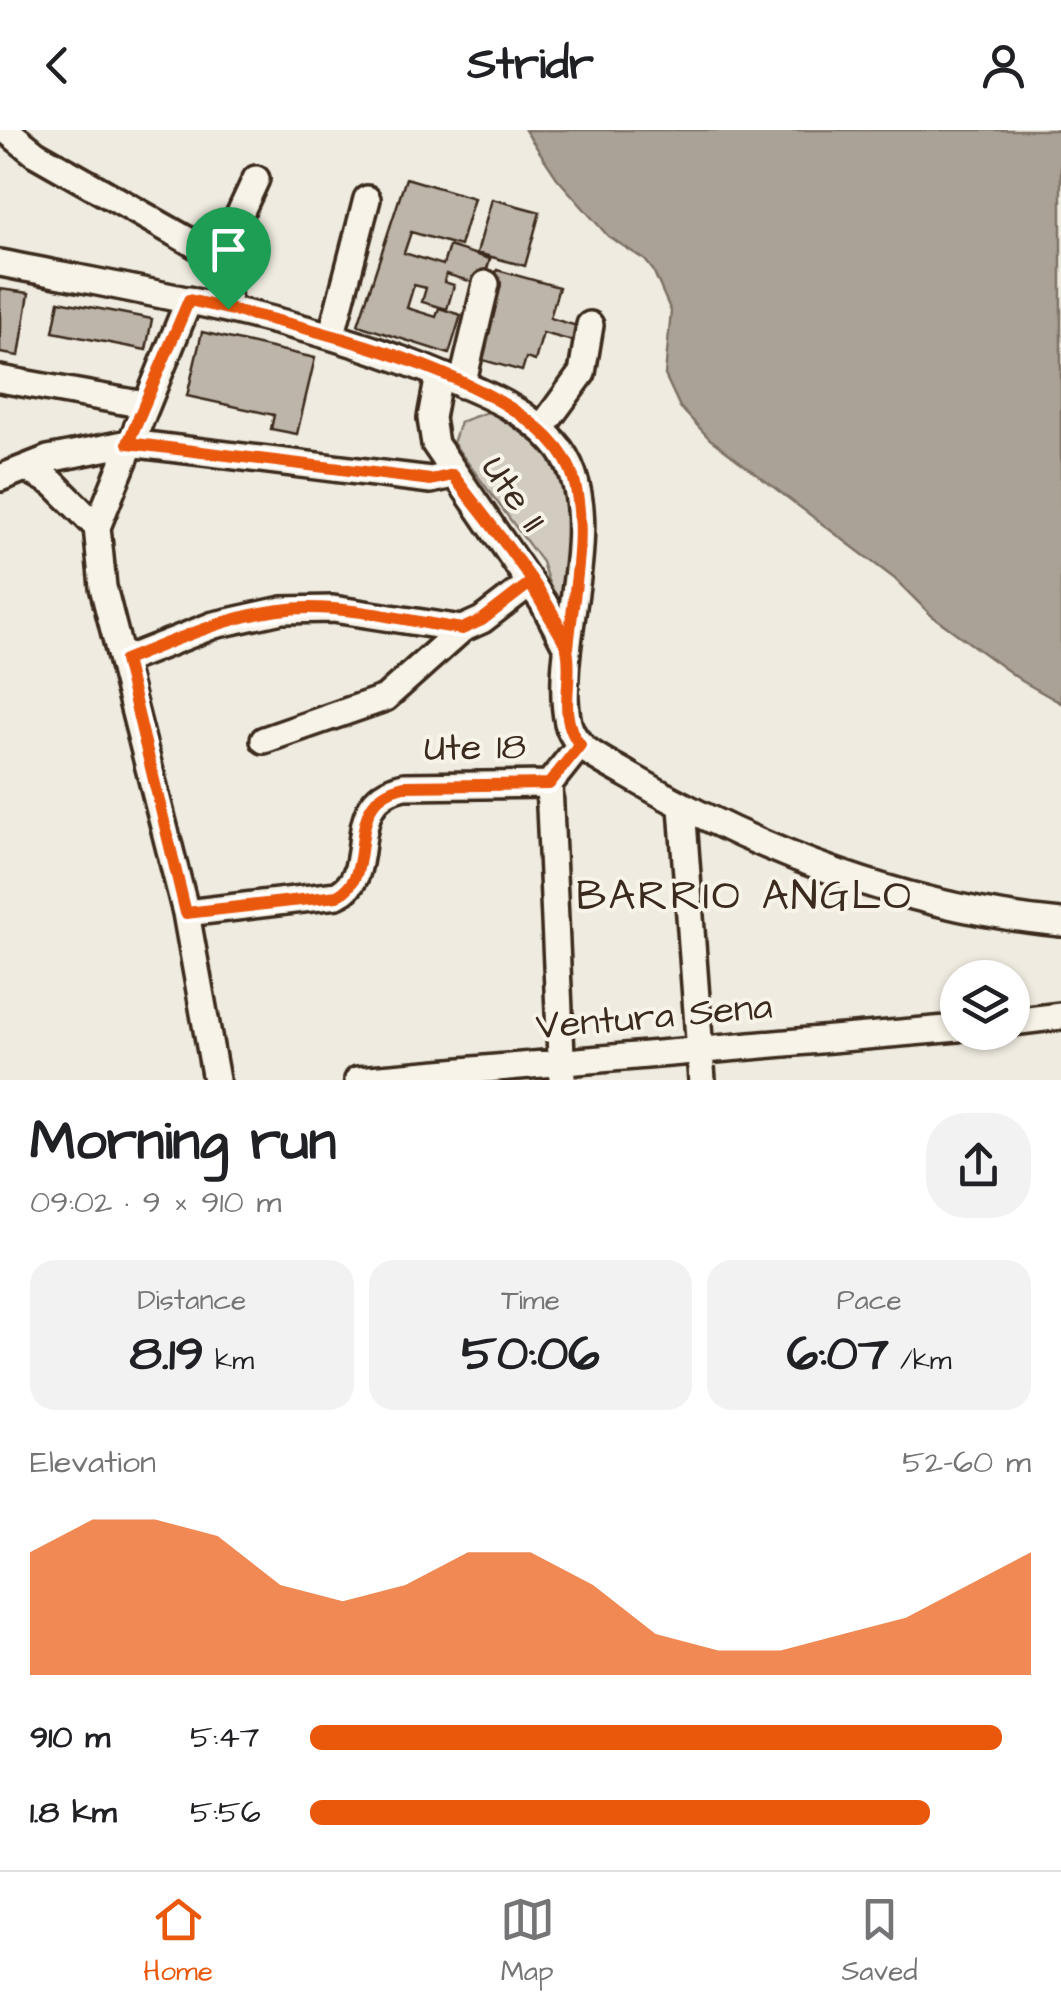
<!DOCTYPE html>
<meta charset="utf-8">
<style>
body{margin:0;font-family:"Architects Daughter",sans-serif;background:#f2f2f2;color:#202124;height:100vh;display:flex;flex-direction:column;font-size:38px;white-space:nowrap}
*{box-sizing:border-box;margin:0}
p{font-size:32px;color:#757577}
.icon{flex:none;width:55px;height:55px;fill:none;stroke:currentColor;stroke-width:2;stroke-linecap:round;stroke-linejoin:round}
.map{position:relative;height:950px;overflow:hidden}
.drawer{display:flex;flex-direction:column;background:#fff;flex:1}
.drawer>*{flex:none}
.tools{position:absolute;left:940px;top:830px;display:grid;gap:20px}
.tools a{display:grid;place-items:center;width:90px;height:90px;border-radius:50%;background:#fff;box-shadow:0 2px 8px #0004;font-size:50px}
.pin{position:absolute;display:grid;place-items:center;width:85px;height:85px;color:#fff;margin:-102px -42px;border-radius:50% 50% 50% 0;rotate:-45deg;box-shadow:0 0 10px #0007}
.pin .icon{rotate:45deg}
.round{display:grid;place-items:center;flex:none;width:105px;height:105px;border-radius:40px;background:#f2f2f2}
.summary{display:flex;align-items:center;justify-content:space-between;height:170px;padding:0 30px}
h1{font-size:55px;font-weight:800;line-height:75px}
.figures{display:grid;grid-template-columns:repeat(3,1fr);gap:15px;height:170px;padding:10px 30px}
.figures div{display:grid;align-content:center;border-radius:25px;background:#f2f2f2;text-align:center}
.figures b{font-size:50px;font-weight:800}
.figures small{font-size:28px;font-weight:400}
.figures p{font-size:28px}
.chart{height:280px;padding:20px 30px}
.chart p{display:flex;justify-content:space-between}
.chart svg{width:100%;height:180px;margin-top:10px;fill:#ea580c;opacity:.7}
ul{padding:0 30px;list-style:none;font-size:32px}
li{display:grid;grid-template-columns:160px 120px 1fr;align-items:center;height:75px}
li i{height:25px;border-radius:12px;background:#ea580c}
header{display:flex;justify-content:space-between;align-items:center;height:130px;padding:0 30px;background:#fff;font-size:45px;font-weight:800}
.menu{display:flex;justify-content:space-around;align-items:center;height:140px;border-top:2px solid #e0e0e0;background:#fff;font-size:28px;color:#757577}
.menu a{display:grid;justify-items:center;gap:5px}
.menu .on{color:#ea580c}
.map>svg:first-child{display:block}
</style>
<header><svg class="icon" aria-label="back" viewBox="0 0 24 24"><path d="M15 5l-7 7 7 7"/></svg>Stridr<svg class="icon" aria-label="person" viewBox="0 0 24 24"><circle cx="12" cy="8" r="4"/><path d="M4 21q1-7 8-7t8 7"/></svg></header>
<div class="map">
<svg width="1061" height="950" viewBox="0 0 1061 950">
<rect width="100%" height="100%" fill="#efebe0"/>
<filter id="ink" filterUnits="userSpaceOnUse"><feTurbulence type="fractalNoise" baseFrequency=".01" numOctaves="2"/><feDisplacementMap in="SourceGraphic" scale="20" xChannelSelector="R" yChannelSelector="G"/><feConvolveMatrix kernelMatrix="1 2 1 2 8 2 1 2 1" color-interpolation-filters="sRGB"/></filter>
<g filter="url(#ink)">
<path fill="#d1cbc0" stroke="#867a6f" stroke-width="2.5" d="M 490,281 L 545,319 L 569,367 L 563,471 L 554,469 L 542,432 L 453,313 L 460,292 Z"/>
<path fill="#aaa296" stroke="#7e7266" stroke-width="2.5" d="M 525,0 L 1061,0 L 1061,573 L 1022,551 L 931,485 L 895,449 L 710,309 L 680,277 L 665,245 L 671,181 L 653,140 L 645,130 L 608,106 L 557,48 Z"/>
<path fill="#bdb5aa" stroke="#3b2a1e" stroke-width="2.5" d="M 406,48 L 474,68 L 460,116 L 411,102 L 404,123 L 443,135 L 449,116 L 490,129 L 482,155 L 446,144 L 444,152 L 454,155 L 447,179 L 422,172 L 426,158 L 414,155 L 407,178 L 436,187 L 439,178 L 461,185 L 449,224 L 358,195 Z
M 492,69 L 540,82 L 525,136 L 477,123 Z
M 497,140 L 559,157 L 550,188 L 584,198 L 580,213 L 543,203 L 535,231 L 526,228 L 522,241 L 472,227 Z
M 0,159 L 29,163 L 19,226 L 0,223 Z
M 59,171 L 152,189 L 146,220 L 53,202 Z
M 202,202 L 315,228 L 297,304 L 271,299 L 274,285 L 187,266 Z"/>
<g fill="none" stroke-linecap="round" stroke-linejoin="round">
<g stroke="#3b2a1e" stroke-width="32">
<path id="minor" d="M 6,0 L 36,24 L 219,128 L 226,141 L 228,179
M 219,128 L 256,49
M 0,133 C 151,163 303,187 445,247 C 485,264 525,279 554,312 C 615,379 550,511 568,593 C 574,620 607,632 628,645 C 758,722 911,779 1061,793
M 189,170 L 97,397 L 103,457 L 186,783 L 216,950
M 332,204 L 367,69
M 439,245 L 431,288 L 435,314 L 543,472 L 567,518
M 0,249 L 145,275
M 462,255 L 486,154
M 541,299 L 582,243 L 590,195
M 26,338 L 53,353 L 97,397
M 0,348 L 48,329 L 129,313 L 431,350 L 453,345
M 125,530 L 214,495 L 282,480 L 333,479 L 462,499 L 482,490 L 530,453
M 264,610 L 385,568 L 462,499
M 549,654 L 562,949
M 682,677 L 702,950
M 186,783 L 337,765 C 382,743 338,671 404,656 L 549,654 L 580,615
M 1012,892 L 1061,886
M 358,950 L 958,898"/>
</g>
<use href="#minor" stroke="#f7f3e8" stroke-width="25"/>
</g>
</g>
<g fill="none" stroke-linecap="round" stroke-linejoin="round" filter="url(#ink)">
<g stroke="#fff" stroke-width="20">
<path id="route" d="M 228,179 L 189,170 L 128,313 L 431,350 L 453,345 C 482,386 559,474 567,519 C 574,553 556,585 580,615 L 549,654 L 404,656 C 338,671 382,743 337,766 L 186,783 L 125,530 C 184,507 245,478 309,478 C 361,478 411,492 462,499 L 482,490 L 530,453 L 568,518 C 573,465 588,403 574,350 C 549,254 315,199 228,179"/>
</g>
<use href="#route" stroke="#ea580c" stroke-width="12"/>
</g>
<g text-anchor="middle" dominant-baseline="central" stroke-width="8" stroke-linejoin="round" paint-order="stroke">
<g font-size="38" fill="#3b2a1e" stroke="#f7f3e8">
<text transform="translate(513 364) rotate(55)">Ute 11</text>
<text transform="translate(475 618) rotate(-1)">Ute 18</text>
<text transform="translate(654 887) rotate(-5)">Ventura Sena</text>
</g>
<g font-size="42" letter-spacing="2.5" fill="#3b2a1e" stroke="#f7f3e8">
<text x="745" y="767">BARRIO ANGLO</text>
</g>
</g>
</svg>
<div class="tools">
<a><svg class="icon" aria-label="layers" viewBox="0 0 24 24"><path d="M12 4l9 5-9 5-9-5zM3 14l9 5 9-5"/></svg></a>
</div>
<div class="pin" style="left:228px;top:179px;background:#1e9e55"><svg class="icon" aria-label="arrive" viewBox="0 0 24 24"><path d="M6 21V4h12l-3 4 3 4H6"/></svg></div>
</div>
<section class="drawer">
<div class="summary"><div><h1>Morning run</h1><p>09:02 · 9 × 910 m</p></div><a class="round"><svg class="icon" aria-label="share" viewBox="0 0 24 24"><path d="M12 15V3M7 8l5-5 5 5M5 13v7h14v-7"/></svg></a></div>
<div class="figures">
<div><p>Distance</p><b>8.19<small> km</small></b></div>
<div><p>Time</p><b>50:06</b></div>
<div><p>Pace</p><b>6:07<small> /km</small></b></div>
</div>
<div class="chart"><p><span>Elevation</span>52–60 m</p>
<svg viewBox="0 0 160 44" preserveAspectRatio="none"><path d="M0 44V14L10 6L20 6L30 10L40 22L50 26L60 22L70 14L80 14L90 22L100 34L110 38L120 38L130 34L140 30L150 22L160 14V44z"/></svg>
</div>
<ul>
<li><b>910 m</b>5:47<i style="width:96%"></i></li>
<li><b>1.8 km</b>5:56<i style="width:86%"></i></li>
</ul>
</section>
<nav class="menu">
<a class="on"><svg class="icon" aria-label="home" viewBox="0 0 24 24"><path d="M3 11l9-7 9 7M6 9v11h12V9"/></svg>Home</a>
<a><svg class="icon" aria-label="map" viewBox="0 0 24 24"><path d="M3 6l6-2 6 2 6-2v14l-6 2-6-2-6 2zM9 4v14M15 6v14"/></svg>Map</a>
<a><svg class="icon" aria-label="saved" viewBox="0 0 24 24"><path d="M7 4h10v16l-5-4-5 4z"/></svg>Saved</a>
</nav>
